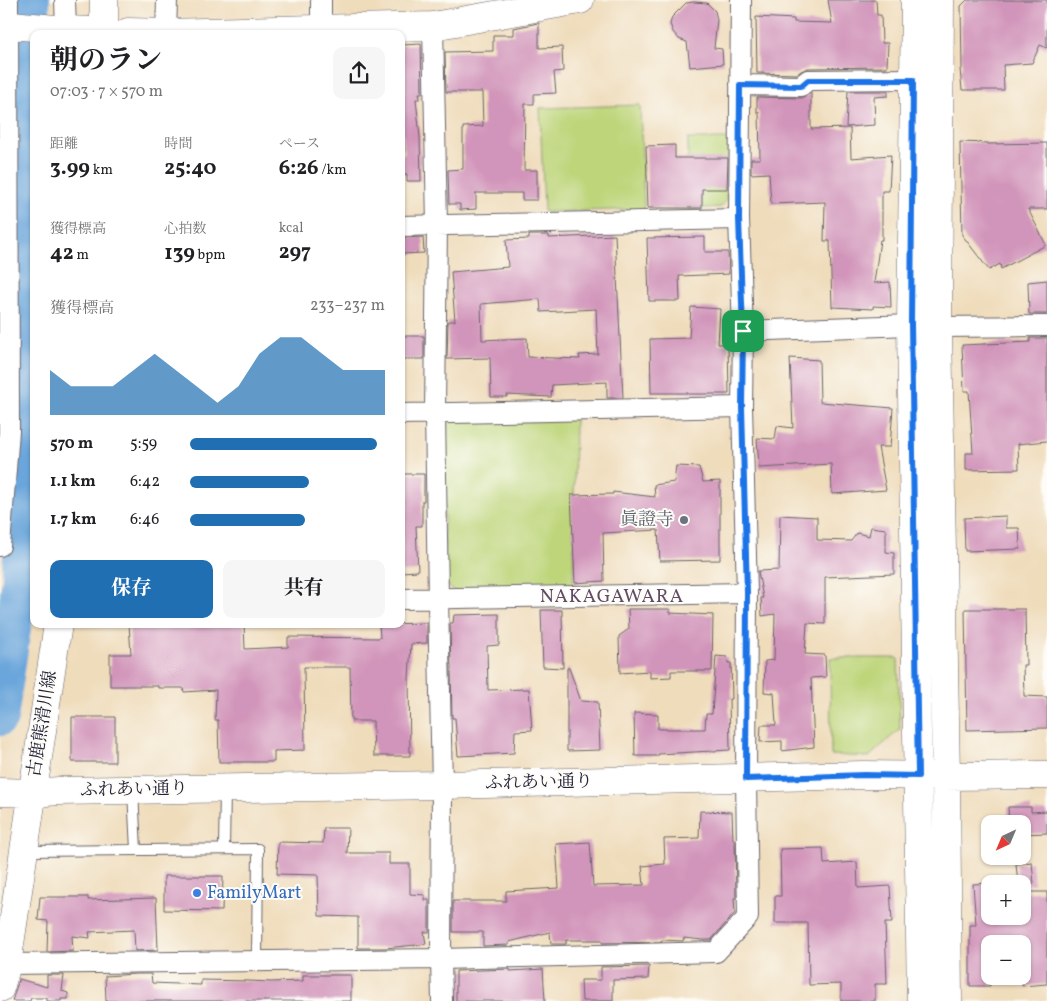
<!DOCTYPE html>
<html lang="ja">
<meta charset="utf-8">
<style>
body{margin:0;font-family:Vollkorn,"Noto Serif JP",serif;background:#f6f6f6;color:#202124;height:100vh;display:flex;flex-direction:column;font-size:19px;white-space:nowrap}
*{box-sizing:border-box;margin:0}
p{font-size:16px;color:#757577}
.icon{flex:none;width:28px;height:28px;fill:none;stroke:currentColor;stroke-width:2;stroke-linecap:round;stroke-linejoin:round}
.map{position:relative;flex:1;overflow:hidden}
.sheet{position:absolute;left:30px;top:30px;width:375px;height:598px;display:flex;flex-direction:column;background:#fff;border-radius:10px;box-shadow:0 1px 4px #0004}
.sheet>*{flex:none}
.needle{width:32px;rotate:224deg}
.fabs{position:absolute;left:981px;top:815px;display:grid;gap:10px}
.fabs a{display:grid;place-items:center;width:50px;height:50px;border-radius:10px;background:#fff;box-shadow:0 1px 4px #0004;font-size:25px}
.pin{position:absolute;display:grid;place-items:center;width:42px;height:42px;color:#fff;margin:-21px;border-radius:10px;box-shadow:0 2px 8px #0006}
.round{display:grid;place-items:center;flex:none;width:52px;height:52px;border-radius:10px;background:#f6f6f6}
.overview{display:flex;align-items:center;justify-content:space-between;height:85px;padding:0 20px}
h1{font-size:28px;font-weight:700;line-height:38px}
.stats{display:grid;grid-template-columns:repeat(3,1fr);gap:8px;height:85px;padding:5px 20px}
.stats div{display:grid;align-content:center}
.stats b{font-size:21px;font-weight:700}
.stats small{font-size:14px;font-weight:400}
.stats p{font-size:14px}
.chart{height:140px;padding:10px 20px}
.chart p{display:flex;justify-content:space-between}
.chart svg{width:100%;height:90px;margin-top:5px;fill:#1f6fb2;opacity:.7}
.button{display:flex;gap:10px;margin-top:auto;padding:10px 20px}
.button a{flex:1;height:58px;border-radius:10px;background:#1f6fb2;color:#fff;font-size:20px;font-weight:700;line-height:58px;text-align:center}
.button a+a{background:#f6f6f6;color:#202124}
ul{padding:0 20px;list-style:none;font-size:16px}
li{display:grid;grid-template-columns:80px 60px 1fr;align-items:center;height:38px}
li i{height:12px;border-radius:6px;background:#1f6fb2}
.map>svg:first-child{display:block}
</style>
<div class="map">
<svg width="1047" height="1001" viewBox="0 0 1047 1001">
<rect width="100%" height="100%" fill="#fdfcf7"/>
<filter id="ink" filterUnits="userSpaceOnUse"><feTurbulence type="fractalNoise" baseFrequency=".02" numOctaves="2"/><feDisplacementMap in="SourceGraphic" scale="10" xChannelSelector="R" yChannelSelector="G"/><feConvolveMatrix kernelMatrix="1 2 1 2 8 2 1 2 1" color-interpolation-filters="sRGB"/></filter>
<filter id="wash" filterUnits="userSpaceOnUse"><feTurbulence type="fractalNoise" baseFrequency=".0096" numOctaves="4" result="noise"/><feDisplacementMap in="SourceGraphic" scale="20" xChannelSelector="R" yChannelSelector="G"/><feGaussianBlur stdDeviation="1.12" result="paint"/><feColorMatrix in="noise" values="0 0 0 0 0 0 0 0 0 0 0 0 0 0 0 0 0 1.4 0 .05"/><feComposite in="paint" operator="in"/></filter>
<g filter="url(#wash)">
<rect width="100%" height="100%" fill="#efdcbb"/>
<path fill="#bed57a" stroke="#707c5a" d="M 640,105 L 644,209 L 544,212 L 540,108 Z
M 688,139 L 729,139 L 726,201 L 721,207 L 688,209 Z
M 575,417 L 573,590 L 456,592 L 445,584 L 443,427 L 452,418 Z
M 830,658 L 898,658 L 900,729 L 869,757 L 831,755 Z"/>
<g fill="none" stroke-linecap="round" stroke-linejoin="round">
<path stroke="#6aa6db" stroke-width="36" d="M 32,0 L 34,191
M 0,718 L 20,580 L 34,205"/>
</g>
<g id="blocks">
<path fill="#d194ba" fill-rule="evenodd" d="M 828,0 L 876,0 L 877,15 L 881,15 L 882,43 L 888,43 L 887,67 L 808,68 L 801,71 L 797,74 L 757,73 L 756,17 L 794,19 L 794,22 L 832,23 Z
M 967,0 L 1047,0 L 1047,48 L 1040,45 L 1032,63 L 1003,65 L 1004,90 L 962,90 L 960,69 L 962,69 L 961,6 Z
M 694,2 L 707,3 L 715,11 L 717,20 L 714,48 L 722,49 L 723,64 L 690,67 L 687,42 L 679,39 L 673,32 L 670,24 L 672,17 L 686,3 Z
M 538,23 L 539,23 L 539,48 L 562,47 L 563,71 L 554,72 L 556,93 L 534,94 L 534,104 L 525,104 L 524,170 L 537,170 L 537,200 L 522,200 L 522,193 L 476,193 L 476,209 L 460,210 L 460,204 L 449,204 L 448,170 L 463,169 L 463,127 L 483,126 L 482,92 L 446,92 L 445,52 L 493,51 L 493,35 L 514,35 L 514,28 Z
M 421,44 L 422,93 L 419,93 L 420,99 L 416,99 L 420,137 L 421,181 L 407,181 L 407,174 L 403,174 L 402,154 L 405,154 L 401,114 L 401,45 Z
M 848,91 L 888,91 L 888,96 L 874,97 L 875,125 L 846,127 Z
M 811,93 L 811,129 L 850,128 L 851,158 L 891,155 L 889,191 L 882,191 L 882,240 L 880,240 L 874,283 L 890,282 L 891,307 L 873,306 L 873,309 L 832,307 L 830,241 L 824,241 L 825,202 L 771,204 L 769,173 L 751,174 L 751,159 L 760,159 L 759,112 L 757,112 L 757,97 L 801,98 Z
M 960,142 L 988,143 L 988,144 L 1047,143 L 1047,209 L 1028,209 L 1046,245 L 1001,269 L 1000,264 L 989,270 L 962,235 Z
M 675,145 L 675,158 L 728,158 L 727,189 L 702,189 L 702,208 L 648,208 L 646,146 Z
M 529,235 L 549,235 L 549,238 L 615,235 L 623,398 L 607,398 L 607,382 L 552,385 L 551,397 L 507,395 L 507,397 L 491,397 L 490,358 L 447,359 L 448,321 L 455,321 L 451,272 L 508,267 L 506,240 L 529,239 ZM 540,299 L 541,312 L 596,309 L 598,354 L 579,355 L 580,359 L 528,357 L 527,338 L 482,340 L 481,304 Z
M 423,237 L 424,253 L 401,254 L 401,238 Z
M 705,237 L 705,252 L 728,252 L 729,274 L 679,276 L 680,301 L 649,301 L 647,238 Z
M 1047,280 L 1047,314 L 1029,314 L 1028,282 Z
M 691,307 L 720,309 L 718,344 L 728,344 L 729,394 L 688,394 L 688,393 L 651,393 L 650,339 L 689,338 Z
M 401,336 L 424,336 L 424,359 L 401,359 Z
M 1030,338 L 1047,338 L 1047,441 L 1018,444 L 1019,469 L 966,470 L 966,453 L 973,453 L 969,391 L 964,391 L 962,345 L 1030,342 Z
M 790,358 L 819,360 L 820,402 L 893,408 L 890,447 L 878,447 L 886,490 L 832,494 L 831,464 L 759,468 L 757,438 L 775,439 L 777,426 L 793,428 Z
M 676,466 L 699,467 L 703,482 L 720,481 L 720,560 L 660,561 L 658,530 L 603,533 L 604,581 L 575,583 L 571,495 L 613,494 L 613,492 L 655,497 L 654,485 L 674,482 Z
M 401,474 L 424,474 L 424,501 L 422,501 L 422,526 L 416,526 L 418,571 L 401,572 L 403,501 L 401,501 Z
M 780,515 L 817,517 L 817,540 L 851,541 L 857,533 L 869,536 L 871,527 L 886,529 L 886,552 L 894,553 L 894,574 L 825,577 L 825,624 L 807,623 L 805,654 L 825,655 L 826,677 L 811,678 L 814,747 L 782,751 L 782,741 L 760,742 L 761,725 L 776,725 L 774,693 L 764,692 L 765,661 L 774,660 L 775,614 L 762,616 L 761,598 L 763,598 L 758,571 L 779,570 Z
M 1006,516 L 1006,528 L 1019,528 L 1020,549 L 965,551 L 964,518 Z
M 628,609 L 670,609 L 670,613 L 713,615 L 712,671 L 671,671 L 671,677 L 650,678 L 650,671 L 620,673 L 619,636 L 629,629 Z
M 965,609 L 1025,609 L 1026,665 L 1023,665 L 1024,696 L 1047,697 L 1047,728 L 967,730 Z
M 541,610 L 562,610 L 563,668 L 543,667 Z
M 499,614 L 499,645 L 487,646 L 488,690 L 529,689 L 532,730 L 515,731 L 514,753 L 458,756 L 455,718 L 452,718 L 450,623 L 453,623 L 454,615 Z
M 427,623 L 427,643 L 411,644 L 409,678 L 410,756 L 374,756 L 373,721 L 351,721 L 350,667 L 304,667 L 305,750 L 274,751 L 274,762 L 219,762 L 218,720 L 215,720 L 216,690 L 184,692 L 183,688 L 158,688 L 158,686 L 110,686 L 110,654 L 131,654 L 129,624 L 244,624 L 245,649 L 288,647 L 288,637 L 380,638 L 379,624 Z
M 716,656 L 727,657 L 728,663 L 731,663 L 732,699 L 729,699 L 730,750 L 658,754 L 658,756 L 635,756 L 634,713 L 658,714 L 658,729 L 705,729 L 706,714 L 712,714 Z
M 567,668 L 569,668 L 581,701 L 598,702 L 600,750 L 567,751 Z
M 72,717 L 115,717 L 115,762 L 72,762 Z
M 1008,807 L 1031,807 L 1031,812 L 1047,811 L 1047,833 L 1022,834 L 1022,824 L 1009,824 Z
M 700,811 L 732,812 L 733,840 L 735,840 L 736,898 L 734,898 L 735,913 L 711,940 L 703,940 L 684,938 L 683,941 L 662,940 L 662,942 L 602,943 L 602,940 L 566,940 L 566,944 L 551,944 L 550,932 L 509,942 L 509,945 L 483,946 L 483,932 L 453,932 L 453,901 L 506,901 L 506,891 L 559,888 L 556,844 L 590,842 L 593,886 L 644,885 L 642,866 L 665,864 L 664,839 L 699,838 Z
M 324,828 L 348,828 L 347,853 L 389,853 L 389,864 L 410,864 L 410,894 L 425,895 L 425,900 L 429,900 L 429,932 L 424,932 L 426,944 L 385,948 L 358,948 L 358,917 L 319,916 L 318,875 L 277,874 L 278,842 L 323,843 Z
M 823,848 L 824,864 L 857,862 L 858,888 L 890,886 L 892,923 L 885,923 L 887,984 L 875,984 L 875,1001 L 841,1001 L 841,984 L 809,985 L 808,923 L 775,923 L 775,896 L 781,896 L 780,849 Z
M 1032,862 L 1034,884 L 1018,884 L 1016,864 Z
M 164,876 L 223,876 L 222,911 L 164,910 Z
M 990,883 L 990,916 L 1022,916 L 1022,892 L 1047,892 L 1047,984 L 1022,986 L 1022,944 L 990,944 L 990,986 L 970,986 L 970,925 L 976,925 L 973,884 Z
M 40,897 L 88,897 L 88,900 L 156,898 L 158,950 L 135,951 L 134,930 L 89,932 L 90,938 L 72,936 L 73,951 L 47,952 L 48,921 L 38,920 Z
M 649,966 L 648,979 L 613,980 L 613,1001 L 582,1001 L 581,980 L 601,980 L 601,967 Z
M 510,969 L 510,971 L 543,969 L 545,1001 L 456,1001 L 456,971 Z
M 136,974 L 151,974 L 152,983 L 201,985 L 201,980 L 249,981 L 271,982 L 303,981 L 303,975 L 351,975 L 351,1001 L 106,1001 L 105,976 Z
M 47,975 L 64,975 L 62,991 L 68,993 L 68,999 L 61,999 L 61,1001 L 47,1001 L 47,998 L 31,998 L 30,1001 L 12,1001 L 19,979 L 47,987 Z"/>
</g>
</g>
<g filter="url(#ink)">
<use href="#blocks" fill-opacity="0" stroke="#6a6368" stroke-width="1"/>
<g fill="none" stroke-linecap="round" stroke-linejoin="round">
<g stroke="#6a6368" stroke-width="12">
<path id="lane" d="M 133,791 L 136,850
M 224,849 L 225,790
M 25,851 L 258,849 L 257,961"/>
</g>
<g stroke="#6a6368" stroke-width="22">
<path id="street" d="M 65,0 L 66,30
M 321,0 L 321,29
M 433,26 L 437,225 L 435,413 L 438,599 L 442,785 L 441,959 L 442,1001
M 166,34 L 167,0
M 740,85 L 801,86 L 808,80 L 913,79
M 401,226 L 739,219
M 743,331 L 911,325 L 938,327 L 1047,326
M 401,414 L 742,407
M 0,546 L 9,431 L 8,0
M 401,599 L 747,593
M 7,964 L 441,959 L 716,952 L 748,917 L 746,779 L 747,593 L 742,407 L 743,331 L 739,219 L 741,0"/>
</g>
<g stroke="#6a6368" stroke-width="29">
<path id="secondary" d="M 915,0 L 911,325 L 921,1001
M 940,0 L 938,327 L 946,776 L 948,1001
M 0,24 L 66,30 L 92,31
M 128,32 L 166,33 L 433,26 L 580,0
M 104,34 L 104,0
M 0,792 L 32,793 L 59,791 L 442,785 L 864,775 L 946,776 L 1047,775
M 0,988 L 7,964 L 58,624"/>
</g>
<use href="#lane" stroke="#fff" stroke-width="10"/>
<use href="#street" stroke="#fff" stroke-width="20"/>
<use href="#secondary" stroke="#fff" stroke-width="28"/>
</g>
</g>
<g fill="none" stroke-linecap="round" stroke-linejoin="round" filter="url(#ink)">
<g stroke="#fff" stroke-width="10">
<path id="route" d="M 808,80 L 913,80 L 911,324 L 918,776 L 864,775 L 746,779 L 747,593 L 742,407 L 743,331 L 739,219 L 740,85 L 801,86 Z"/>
</g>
<use href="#route" stroke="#1a73e8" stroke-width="6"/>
</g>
<circle fill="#6b7280" stroke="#fdfcf7" stroke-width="2" cx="684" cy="520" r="5"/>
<circle fill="#3f7fe0" stroke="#fdfcf7" stroke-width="2" cx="197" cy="893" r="5"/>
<g text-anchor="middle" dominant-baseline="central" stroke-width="4" stroke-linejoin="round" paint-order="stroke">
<g font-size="18" fill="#5b616d" stroke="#fdfcf7" text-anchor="end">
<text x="674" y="520">眞證寺</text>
</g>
<g font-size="18" fill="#22223b" stroke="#fdfcf7">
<text transform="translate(43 724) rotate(-81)">古鹿熊滑川線</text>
<text transform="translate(539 783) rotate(-1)">ふれあい通り</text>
<text transform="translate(134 790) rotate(-1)">ふれあい通り</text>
</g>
<g font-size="18" fill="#366cbe" stroke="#fdfcf7" text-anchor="start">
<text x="207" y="893">FamilyMart</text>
</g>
<g font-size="19" letter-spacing="1" fill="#5f4a67" stroke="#fdfcf7">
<text x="612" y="597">NAKAGAWARA</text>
</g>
</g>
</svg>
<div class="fabs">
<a><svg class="needle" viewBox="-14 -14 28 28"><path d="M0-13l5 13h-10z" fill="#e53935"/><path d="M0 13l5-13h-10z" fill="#757577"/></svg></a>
<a>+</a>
<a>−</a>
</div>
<div class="pin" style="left:743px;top:331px;background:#1e9e55"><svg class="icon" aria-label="arrive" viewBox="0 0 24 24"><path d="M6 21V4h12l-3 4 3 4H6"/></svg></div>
<section class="sheet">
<div class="overview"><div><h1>朝のラン</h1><p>07:03 · 7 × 570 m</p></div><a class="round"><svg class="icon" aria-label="share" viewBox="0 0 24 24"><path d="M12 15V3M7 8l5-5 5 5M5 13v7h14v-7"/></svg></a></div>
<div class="stats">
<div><p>距離</p><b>3.99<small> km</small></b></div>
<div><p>時間</p><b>25:40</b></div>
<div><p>ペース</p><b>6:26<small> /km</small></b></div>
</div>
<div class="stats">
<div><p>獲得標高</p><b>42<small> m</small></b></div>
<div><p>心拍数</p><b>139<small> bpm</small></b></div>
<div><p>kcal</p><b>297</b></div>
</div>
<div class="chart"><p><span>獲得標高</span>233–237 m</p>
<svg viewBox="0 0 160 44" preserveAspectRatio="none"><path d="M0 44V22L10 30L20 30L30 30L40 22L50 14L60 22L70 30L80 38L90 30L100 14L110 6L120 6L130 14L140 22L150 22L160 22V44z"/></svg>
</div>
<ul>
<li><b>570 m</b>5:59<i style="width:96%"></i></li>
<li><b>1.1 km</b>6:42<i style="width:61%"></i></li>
<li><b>1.7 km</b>6:46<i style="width:59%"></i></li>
</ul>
<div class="button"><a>保存</a><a>共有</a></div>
</section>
</div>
